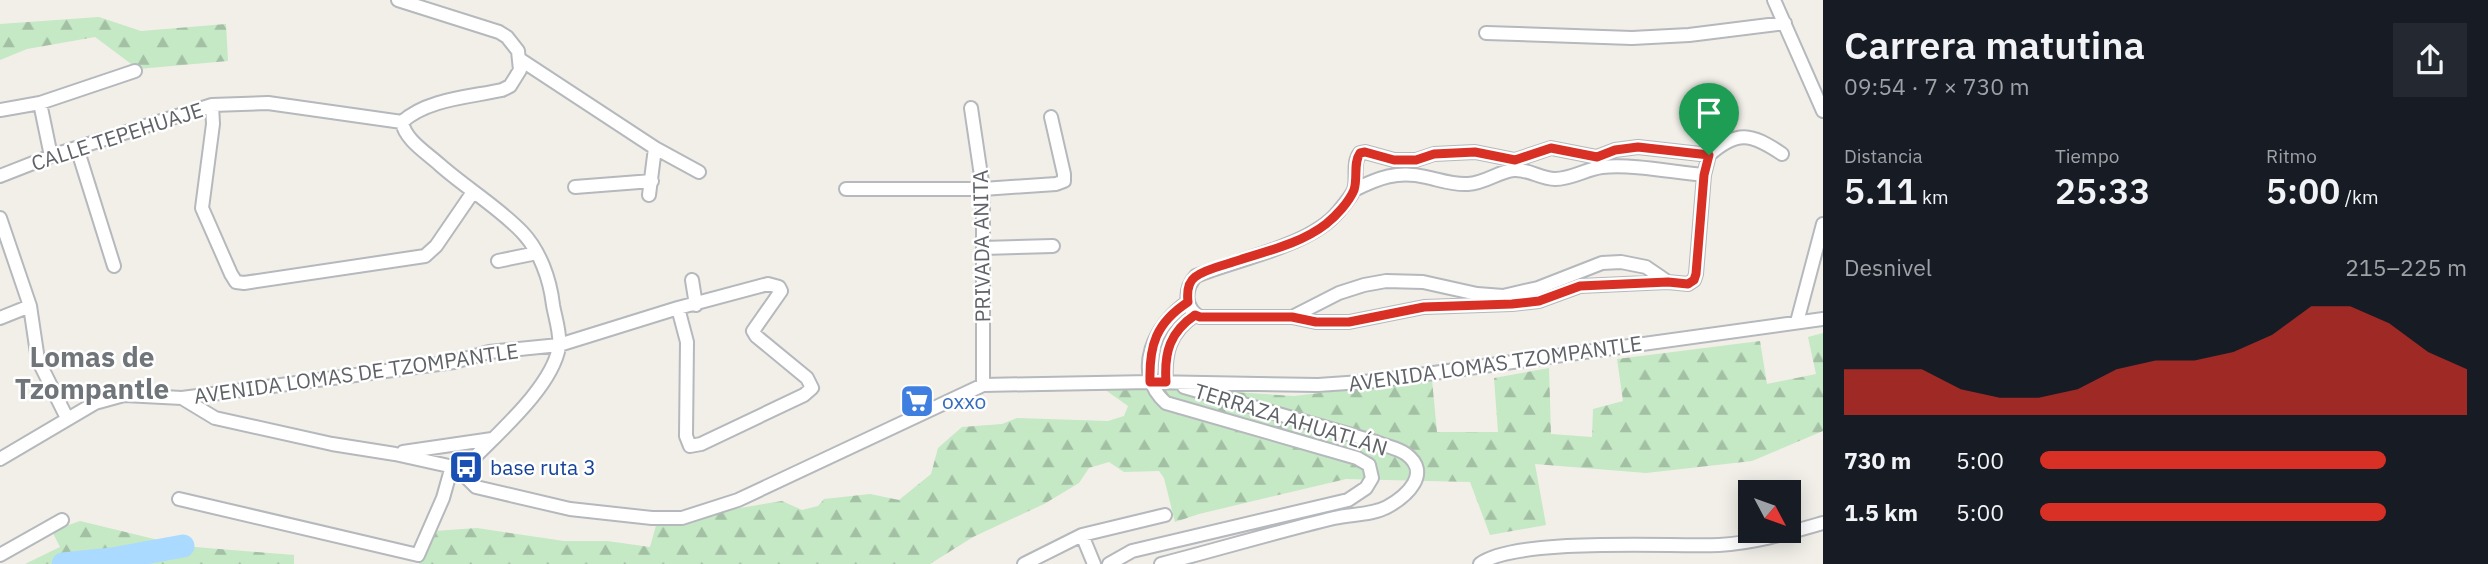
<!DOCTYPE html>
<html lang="es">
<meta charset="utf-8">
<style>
body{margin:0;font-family:"IBM Plex Sans",sans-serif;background:#242831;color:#f1f3f6;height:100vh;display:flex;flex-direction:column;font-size:26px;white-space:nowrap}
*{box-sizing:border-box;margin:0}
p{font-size:23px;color:#9ea1a6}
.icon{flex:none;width:38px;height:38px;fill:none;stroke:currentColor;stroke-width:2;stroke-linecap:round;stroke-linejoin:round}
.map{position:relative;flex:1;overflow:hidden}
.sheet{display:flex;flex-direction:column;background:#171b24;width:665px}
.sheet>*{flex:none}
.needle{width:46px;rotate:131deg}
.buttons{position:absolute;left:1738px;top:480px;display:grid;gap:14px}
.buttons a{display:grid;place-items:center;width:63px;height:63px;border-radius:0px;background:#171b24;box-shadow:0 4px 18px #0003;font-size:35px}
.pin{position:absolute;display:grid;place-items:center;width:60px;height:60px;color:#fff;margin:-72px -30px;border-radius:50% 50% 50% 0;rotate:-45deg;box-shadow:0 0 7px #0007}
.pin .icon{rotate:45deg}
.round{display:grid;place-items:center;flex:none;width:74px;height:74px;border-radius:0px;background:#242831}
.summary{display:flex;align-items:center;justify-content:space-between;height:119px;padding:0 21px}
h1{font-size:38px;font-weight:600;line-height:52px}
.figures{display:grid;grid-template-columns:repeat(3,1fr);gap:10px;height:119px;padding:7px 21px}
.figures div{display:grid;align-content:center}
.figures b{font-size:35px;font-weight:600}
.figures small{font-size:19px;font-weight:400}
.figures p{font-size:19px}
.chart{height:196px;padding:14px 21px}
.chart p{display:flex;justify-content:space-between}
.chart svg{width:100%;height:126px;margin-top:7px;fill:#d93025;opacity:.7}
ul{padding:0 21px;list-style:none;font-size:23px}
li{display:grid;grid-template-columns:112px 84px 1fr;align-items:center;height:52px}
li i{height:18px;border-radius:9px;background:#d93025}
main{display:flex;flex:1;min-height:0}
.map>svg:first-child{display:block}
</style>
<main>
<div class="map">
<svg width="1823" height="564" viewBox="0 0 1823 564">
<defs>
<pattern id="forest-firs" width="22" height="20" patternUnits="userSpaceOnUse" patternTransform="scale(1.75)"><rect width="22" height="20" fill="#c5e8c5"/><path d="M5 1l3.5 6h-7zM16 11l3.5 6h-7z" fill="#a3c0a4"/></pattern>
</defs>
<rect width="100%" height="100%" fill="#f1efe8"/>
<path fill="url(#forest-firs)" d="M 99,17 L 141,31 L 226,24 L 228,61 L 138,69 L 95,37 L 27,49 L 0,60 L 0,24 Z
M 1823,333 L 1823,431 L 1752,461 L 1646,473 L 1535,464 L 1546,525 L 1490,535 L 1470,482 L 1346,479 L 1199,514 L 1175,522 L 1164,478 L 1159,471 L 1124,472 L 1109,462 L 1089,468 L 1079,483 L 1044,504 L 973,537 L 930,564 L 419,564 L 435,531 L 477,528 L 564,541 L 607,541 L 650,547 L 657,522 L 782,501 L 802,510 L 818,506 L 824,499 L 870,494 L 899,500 L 931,474 L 938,448 L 962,427 L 1002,424 L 1017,418 L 1108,421 L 1124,416 L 1128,406 L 1104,389 L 1128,385 L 1294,396 L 1432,380 L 1437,432 L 1498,432 L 1494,378 L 1549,368 L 1551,434 L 1592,437 L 1593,409 L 1623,401 L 1617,359 L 1760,341 L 1767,384 L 1816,374 L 1808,337 Z
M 80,521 L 183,546 L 294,555 L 294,564 L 25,564 L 60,547 L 52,531 Z"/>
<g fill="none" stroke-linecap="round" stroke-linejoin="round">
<path stroke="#aadaff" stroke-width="23" d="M 63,564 L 112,559 L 183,546"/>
<g stroke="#b5b8bc" stroke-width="16">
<path id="minor" d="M 398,0 L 499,32 L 507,37 L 518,51 L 520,70 L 510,86 L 502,90 C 470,97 427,99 402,122 C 405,140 427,153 440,165 C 466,188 498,207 522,232 C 540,251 550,279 553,305 C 555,317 561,334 559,347 C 552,387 498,433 469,463 L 465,476 L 476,487 L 570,509 L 652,518 L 682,518 L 738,500 L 983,385 L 1150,382 L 1318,385 L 1376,381 L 1823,319
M 1774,0 L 1823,111
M 1486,33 L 1632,38 L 1689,35 L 1785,23
M 521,60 L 655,148 L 699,172
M 40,103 L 51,156
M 212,105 L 213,124 L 202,208 L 231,274 L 236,282 L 244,283 L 425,256 L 436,246 L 473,192
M 971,108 L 983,189 L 983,385
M 0,110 L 40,103 L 135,71
M 77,148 L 114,266
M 1709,155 C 1737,130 1751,133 1782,154
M 0,176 L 51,156 L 212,105 L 268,103 L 402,122
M 575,187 L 652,181
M 846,189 L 983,189 L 1056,184 L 1064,181 L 1064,174 L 1051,117
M 1354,190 C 1378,178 1398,170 1426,177 C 1440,180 1453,185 1468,184 C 1486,183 1499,171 1514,170 C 1529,169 1541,179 1555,179 C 1572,179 1586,169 1602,167 C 1635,164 1671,172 1704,175
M 649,195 L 655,148
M 0,218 L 30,306 L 38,360 L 67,418
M 983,248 L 1053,246
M 498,261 L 537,253
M 692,280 L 696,305
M 1668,282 L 1646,267 L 1621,262 L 1602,263 L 1538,288 L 1503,296 L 1477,294 L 1423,282 L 1386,281 L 1364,285 L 1339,293 L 1292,317 L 1200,317 C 1184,308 1184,289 1196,276 C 1237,259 1310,246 1338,212 C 1343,206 1351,197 1354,190 C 1358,178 1352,163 1360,153 L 1365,152 L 1394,160 L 1416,160 L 1434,154 L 1475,152 L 1515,160 L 1551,148 L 1597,157 L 1615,150 L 1638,147 L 1709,155
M 1292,317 L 1316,322 L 1349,322 L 1424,307 L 1512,304 L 1539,301 L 1580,286 L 1668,282 L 1688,284 L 1694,280 L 1696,274 L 1704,175 L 1709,155
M 0,318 L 30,306
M 1797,322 L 1823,224
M 1166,382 C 1164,352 1170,332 1195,315
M 182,398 L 215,418 L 332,444 L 395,454 L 458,468
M 403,452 L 492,439
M 0,459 L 95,403 L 124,395 L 182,398 L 454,362 L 489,352 L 559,345 L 678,308 L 768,284 L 779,287 L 781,291 L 753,331 L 756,336 L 807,378 L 812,388 L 804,395 L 701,444 L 690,446 L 686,436 L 687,342 L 678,308
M 179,499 L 418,555 L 443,498 L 452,466
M 1082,535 L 1094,564
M 0,555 L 62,520
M 1024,564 L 1082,535 L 1165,515
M 1109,564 L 1132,551 L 1348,500 L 1366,488 L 1372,478 L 1369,465 L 1357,458 L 1166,403 C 1131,372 1155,324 1188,302
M 1161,564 C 1219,549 1276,532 1334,518 C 1351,514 1372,515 1387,507 C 1407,496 1432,473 1406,454 C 1398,448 1385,446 1376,442 L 1184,387
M 1480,564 C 1516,537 1668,547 1719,545 C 1755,543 1788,533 1823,523"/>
</g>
<use href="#minor" stroke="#fff" stroke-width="12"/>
</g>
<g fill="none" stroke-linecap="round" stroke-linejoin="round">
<g stroke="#fff" stroke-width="14">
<path id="route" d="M 1638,147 L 1709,155 L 1704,175 L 1696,274 L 1694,280 L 1688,284 L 1668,282 L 1580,286 L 1539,301 L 1512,304 L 1424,307 L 1349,322 L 1316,322 L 1292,317 L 1200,317 L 1195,315 C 1170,332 1164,352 1166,382 L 1150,382 C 1149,345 1156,323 1188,302 C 1187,293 1187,283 1195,277 C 1204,270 1220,266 1230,263 C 1262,252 1299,245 1326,224 C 1336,216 1349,202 1354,190 C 1358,178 1353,163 1360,153 L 1365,152 L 1394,160 L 1416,160 L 1434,154 L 1475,152 L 1515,160 L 1551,148 L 1597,157 L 1615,150 Z"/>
</g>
<use href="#route" stroke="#d93025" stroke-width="9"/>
</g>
<defs>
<g id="supermarket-square" transform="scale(1.75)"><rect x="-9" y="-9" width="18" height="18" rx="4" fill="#3f7fe0" stroke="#fff"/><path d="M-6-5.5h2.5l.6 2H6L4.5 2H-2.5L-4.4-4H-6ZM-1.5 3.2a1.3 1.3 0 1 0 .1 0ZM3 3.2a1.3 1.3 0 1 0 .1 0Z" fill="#fff"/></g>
<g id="bus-square" transform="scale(1.75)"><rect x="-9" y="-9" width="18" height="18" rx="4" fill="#1a4fb4" stroke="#fff"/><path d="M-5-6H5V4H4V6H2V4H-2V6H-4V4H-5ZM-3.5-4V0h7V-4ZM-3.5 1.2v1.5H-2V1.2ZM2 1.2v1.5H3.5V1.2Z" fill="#fff"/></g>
</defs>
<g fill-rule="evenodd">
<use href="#supermarket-square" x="917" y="401"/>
<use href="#bus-square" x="466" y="467"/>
</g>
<g text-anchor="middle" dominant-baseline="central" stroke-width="5" stroke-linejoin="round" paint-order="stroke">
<g font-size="21" fill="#5f6368" stroke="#fff">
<text transform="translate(117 136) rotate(-18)">CALLE TEPEHUAJE</text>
<text transform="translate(981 246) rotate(-91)">PRIVADA ANITA</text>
<text transform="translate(1495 363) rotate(-8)">AVENIDA LOMAS TZOMPANTLE</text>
<text transform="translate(356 373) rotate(-8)">AVENIDA LOMAS DE TZOMPANTLE</text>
<text transform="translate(1291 419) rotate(17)">TERRAZA AHUATLÁN</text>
</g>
<g font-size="21" fill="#366cbe" stroke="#fff" text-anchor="start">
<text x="942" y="401">oxxo</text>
</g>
<g font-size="21" fill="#164399" stroke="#fff" text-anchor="start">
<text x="490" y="467">base ruta 3</text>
</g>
<g font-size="28" font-weight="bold" fill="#70757a" stroke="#fff">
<text x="92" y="356">Lomas de<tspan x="92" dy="32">Tzompantle</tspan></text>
</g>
</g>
</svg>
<div class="buttons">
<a><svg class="needle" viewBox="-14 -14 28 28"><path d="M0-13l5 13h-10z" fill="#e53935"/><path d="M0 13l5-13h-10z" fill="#9ea1a6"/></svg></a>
</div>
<div class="pin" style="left:1709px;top:155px;background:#1e9e55"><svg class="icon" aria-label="arrive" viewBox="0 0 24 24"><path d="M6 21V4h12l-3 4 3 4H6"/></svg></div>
</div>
<section class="sheet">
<div class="summary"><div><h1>Carrera matutina</h1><p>09:54 · 7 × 730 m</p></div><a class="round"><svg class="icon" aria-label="share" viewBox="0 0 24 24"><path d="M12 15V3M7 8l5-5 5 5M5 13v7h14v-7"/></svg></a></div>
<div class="figures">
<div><p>Distancia</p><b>5.11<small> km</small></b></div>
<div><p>Tiempo</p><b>25:33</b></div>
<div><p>Ritmo</p><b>5:00<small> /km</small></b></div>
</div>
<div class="chart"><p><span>Desnivel</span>215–225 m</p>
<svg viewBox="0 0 160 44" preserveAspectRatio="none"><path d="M0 44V28L10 28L20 28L30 35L40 38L50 38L60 35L70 28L80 25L90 25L100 22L110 16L120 6L130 6L140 12L150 22L160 28V44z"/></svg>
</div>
<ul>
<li><b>730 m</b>5:00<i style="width:81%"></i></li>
<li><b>1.5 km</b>5:00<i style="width:81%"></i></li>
</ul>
</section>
</main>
